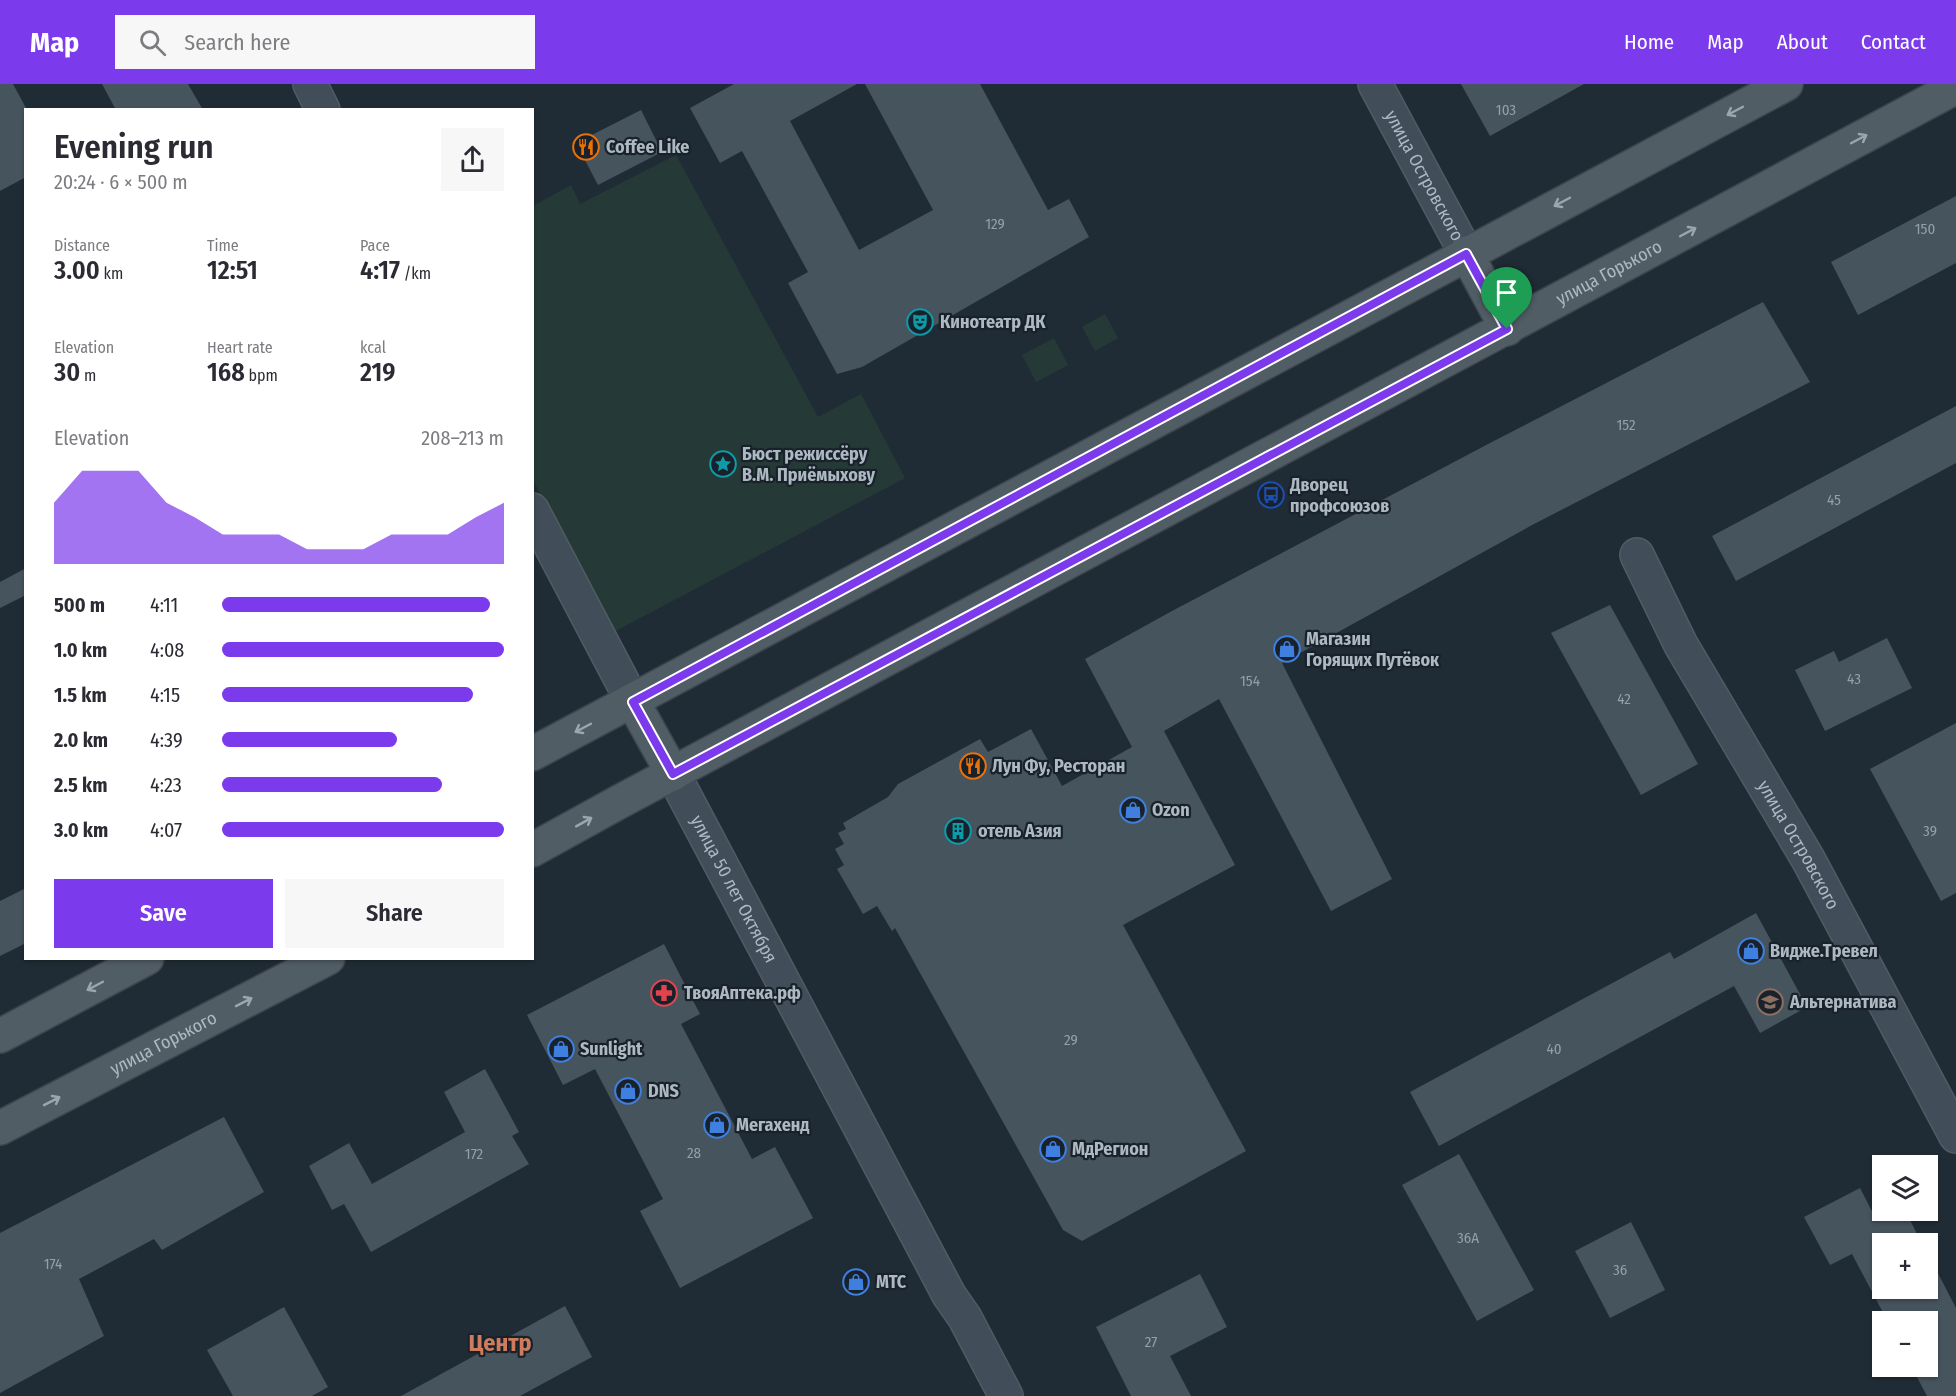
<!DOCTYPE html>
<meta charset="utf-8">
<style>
body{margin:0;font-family:"Fira Sans Condensed",sans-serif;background:#f7f7f7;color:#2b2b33;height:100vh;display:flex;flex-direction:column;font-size:22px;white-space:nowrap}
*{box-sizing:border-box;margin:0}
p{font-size:20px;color:#7c7c81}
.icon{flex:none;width:33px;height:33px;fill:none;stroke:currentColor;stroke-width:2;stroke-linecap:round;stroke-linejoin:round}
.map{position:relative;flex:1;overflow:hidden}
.sheet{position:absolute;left:24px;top:24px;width:510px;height:852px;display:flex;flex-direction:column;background:#fff;border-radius:0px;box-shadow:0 2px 4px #0004}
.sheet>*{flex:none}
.fabs{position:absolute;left:1872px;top:1071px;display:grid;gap:12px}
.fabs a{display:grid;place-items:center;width:66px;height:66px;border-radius:0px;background:#fff;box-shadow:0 2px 4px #0004;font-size:30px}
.pin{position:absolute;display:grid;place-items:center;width:51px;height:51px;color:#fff;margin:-62px -26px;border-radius:50% 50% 50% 0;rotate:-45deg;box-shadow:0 0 6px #0007}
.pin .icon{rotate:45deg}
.round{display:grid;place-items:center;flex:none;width:63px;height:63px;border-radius:0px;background:#f7f7f7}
.headline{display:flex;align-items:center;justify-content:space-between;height:102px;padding:0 30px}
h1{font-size:33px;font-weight:600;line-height:45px}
.stats{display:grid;grid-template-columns:repeat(3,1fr);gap:9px;height:102px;padding:6px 30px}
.stats div{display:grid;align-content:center}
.stats b{font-size:26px;font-weight:600}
.stats small{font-size:16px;font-weight:400}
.stats p{font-size:16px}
.chart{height:168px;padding:12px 30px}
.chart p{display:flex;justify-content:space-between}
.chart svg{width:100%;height:108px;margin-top:6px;fill:#7c3aed;opacity:.7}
.primary-button{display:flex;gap:12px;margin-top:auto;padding:12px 30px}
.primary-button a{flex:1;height:69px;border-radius:0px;background:#7c3aed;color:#fff;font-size:24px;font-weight:600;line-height:69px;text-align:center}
.primary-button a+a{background:#f7f7f7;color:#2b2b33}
ul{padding:0 30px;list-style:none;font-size:20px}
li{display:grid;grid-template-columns:96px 72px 1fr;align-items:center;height:45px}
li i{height:15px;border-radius:8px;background:#7c3aed}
header{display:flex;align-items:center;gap:36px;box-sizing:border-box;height:84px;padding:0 30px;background:#7c3aed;color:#fff}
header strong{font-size:28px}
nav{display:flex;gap:33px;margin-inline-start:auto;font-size:21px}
.search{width:420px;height:54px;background:#f7f7f7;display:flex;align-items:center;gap:15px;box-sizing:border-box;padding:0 21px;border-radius:0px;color:#7c7c81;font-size:22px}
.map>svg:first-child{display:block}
</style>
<header>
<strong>Map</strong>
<div class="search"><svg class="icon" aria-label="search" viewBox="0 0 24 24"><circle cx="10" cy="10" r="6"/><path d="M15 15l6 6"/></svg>Search here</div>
<nav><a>Home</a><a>Map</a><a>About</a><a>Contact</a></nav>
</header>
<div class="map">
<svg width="1956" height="1312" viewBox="0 0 1956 1312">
<rect width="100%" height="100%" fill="#202c35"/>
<path fill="#253a37" d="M 676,71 L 818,333 L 861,310 L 905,394 L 612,549 L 533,396 L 533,122 L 571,101 L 580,120 Z
M 1105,230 L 1118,254 L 1095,267 L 1082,243 Z
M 1054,254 L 1068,281 L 1036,298 L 1022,271 Z"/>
<path fill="#46545e" d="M 0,0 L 13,0 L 26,24 L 26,93 L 0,107 Z
M 102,0 L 188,0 L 203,26 L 116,26 Z
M 734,0 L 857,0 L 790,37 L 859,166 L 933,126 L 865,0 L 980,0 L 1048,126 L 1069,115 L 1089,153 L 862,283 L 837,290 L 788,199 L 808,188 L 742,67 L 720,79 L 690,24 Z
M 1461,0 L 1584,0 L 1490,52 Z
M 641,26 L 662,68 L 598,101 L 576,59 Z
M 1956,112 L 1956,179 L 1858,231 L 1831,178 Z
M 1763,218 L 1810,298 L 1534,440 L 1282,579 L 1392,795 L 1331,827 L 1219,615 L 1164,647 L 1235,781 L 1123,841 L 1246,1067 L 1082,1157 L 1063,1146 L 895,844 L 892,847 L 877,822 L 863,830 L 837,785 L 844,781 L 835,765 L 844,760 L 838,749 L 846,745 L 843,739 L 888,713 L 898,700 L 980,655 L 988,668 L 1031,645 L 1062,702 L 1132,663 L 1085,575 L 1172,527 L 1490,359 Z
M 1956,322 L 1956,379 L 1736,497 L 1712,452 Z
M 26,484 L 26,511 L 0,524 L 0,498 Z
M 1610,521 L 1698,680 L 1641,711 L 1551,549 Z
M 1887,554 L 1912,604 L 1825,647 L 1795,586 L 1834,567 L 1839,578 Z
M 1956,639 L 1956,809 L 1941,817 L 1870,685 Z
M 26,804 L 26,859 L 0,872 L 0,817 Z
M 1756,829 L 1807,923 L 1760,949 L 1734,902 L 1439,1062 L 1410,1008 L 1670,868 L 1674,875 Z
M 664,860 L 700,930 L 681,940 L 752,1075 L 775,1063 L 813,1134 L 680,1204 L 640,1127 L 663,1115 L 595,985 L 563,1001 L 527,931 Z
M 485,985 L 519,1048 L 512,1052 L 529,1080 L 371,1168 L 344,1120 L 332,1126 L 309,1082 L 349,1059 L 372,1100 L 465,1048 L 444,1008 Z
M 224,1033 L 264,1108 L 162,1166 L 154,1155 L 79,1195 L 104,1252 L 0,1309 L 0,1149 Z
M 1459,1070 L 1534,1206 L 1477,1237 L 1402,1101 Z
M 1860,1104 L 1877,1137 L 1896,1126 L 1905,1126 L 1922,1160 L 1882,1160 L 1882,1204 L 1928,1204 L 1928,1170 L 1956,1224 L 1956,1312 L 1927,1312 L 1911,1282 L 1928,1282 L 1928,1238 L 1888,1238 L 1852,1170 L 1830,1181 L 1804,1133 Z
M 1631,1138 L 1665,1206 L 1610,1234 L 1575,1167 Z
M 1200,1190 L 1227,1243 L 1170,1272 L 1191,1312 L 1131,1312 L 1096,1243 Z
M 565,1222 L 592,1273 L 520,1312 L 401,1312 Z
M 284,1223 L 328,1303 L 312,1312 L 233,1312 L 207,1266 Z"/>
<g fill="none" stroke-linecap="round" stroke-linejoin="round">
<g stroke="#515b63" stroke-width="36">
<g id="secondary">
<path d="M 310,0 L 323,26"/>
<path id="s1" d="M 1375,0 L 1466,169"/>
<path d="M 532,426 L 633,618"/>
<path id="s2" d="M 1637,471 L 1681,561 L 1808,775 L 1956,1052"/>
<path id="s3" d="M 673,690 L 949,1211 L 965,1234 L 1006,1312"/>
</g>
</g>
<g stroke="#3d464f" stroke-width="36">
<g id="primary">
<path d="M 1466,169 L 1507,245"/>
<path d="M 633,618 L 673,690"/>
<path d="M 532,670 C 951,449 1367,221 1786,0"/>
<path id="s4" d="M 532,766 L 619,718 L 1956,3"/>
<path d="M 0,952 L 147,874"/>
<path id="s5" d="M 0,1044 L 328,874"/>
</g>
</g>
<use href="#secondary" stroke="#414d58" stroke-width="33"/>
<use href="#primary" stroke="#515d65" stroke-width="33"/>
</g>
<defs><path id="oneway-shaft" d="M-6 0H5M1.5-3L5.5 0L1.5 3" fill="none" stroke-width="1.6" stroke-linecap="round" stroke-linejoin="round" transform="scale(1.5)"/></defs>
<g stroke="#9ba7af">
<use href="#oneway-shaft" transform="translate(1735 27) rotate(152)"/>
<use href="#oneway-shaft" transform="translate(1859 55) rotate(-28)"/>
<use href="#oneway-shaft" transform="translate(1562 118) rotate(152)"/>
<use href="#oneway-shaft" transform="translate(1688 148) rotate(-28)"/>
<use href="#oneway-shaft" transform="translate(583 644) rotate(152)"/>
<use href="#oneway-shaft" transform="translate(584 738) rotate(-29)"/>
<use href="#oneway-shaft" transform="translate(95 902) rotate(152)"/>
<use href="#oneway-shaft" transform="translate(244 918) rotate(-27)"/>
<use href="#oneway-shaft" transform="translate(52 1017) rotate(-27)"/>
</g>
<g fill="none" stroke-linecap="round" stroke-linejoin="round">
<g stroke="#fff" stroke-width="12">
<path id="route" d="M 1466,170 L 1507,245 L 673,690 L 633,618 Z"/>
</g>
<use href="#route" stroke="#7c3aed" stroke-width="8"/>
</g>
<defs>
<g id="restaurant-ring" transform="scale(1.35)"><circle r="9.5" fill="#19222a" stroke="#e8710a" stroke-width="1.5"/><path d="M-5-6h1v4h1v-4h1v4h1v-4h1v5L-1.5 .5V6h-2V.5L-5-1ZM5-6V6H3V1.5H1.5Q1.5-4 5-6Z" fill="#e8710a"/></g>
<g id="theatre-ring" transform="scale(1.35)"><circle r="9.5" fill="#19222a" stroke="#0f9aa8" stroke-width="1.5"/><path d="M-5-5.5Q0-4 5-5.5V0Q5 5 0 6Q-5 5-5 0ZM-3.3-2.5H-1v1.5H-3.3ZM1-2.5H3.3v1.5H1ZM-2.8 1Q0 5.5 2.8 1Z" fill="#0f9aa8"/></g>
<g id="sight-ring" transform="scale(1.35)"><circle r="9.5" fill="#19222a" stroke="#0f9aa8" stroke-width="1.5"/><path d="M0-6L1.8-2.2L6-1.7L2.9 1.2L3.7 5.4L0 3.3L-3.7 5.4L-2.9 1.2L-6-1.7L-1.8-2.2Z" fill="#0f9aa8"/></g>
<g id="bus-ring" transform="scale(1.35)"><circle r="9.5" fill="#19222a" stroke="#1a4fb4" stroke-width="1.5"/><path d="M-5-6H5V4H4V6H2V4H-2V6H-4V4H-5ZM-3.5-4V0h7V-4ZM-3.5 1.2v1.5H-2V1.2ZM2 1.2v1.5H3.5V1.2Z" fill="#1a4fb4"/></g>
<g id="shop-ring" transform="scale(1.35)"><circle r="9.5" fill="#19222a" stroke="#3f7fe0" stroke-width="1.5"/><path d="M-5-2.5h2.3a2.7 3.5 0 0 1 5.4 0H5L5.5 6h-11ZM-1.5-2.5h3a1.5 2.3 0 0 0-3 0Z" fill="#3f7fe0"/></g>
<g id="building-ring" transform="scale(1.35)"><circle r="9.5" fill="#19222a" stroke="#0f9aa8" stroke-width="1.5"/><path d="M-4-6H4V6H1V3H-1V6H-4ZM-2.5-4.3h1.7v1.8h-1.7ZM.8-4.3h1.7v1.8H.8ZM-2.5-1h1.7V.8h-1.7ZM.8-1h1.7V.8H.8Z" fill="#0f9aa8"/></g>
<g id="pharmacy-ring" transform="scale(1.35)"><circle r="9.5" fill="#19222a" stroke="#e0444e" stroke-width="1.5"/><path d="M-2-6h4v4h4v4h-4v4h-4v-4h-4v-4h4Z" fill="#e0444e"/></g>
<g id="school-ring" transform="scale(1.35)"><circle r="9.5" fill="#19222a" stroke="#8d6e63" stroke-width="1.5"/><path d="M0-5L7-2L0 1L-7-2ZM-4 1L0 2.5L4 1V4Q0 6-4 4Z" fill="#8d6e63"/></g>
</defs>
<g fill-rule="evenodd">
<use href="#restaurant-ring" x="586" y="63"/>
<use href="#theatre-ring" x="920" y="238"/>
<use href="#sight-ring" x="723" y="380"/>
<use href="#bus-ring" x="1271" y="411"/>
<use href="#shop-ring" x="1287" y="565"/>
<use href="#restaurant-ring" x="973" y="682"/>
<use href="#shop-ring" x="1133" y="726"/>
<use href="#building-ring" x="958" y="747"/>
<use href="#shop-ring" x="1751" y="867"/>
<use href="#pharmacy-ring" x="664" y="909"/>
<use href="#school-ring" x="1770" y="918"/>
<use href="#shop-ring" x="561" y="965"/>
<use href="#shop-ring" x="628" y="1007"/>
<use href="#shop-ring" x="717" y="1041"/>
<use href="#shop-ring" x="1053" y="1065"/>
<use href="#shop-ring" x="856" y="1198"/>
</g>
<g text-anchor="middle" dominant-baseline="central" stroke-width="4.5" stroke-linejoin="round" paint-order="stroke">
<g font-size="15" fill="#93a0a9">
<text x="1506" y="26">103</text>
<text x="995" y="140">129</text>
<text x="1925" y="145">150</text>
<text x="1626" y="341">152</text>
<text x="1834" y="416">45</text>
<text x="1854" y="595">43</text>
<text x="1250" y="597">154</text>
<text x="1624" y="615">42</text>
<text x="1930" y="747">39</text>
<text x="1071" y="956">29</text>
<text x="1554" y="965">40</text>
<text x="694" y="1069">28</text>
<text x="474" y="1070">172</text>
<text x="1468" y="1154">36А</text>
<text x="53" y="1180">174</text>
<text x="1620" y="1186">36</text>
<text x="1151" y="1258">27</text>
</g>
<g font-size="18" font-weight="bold" fill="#adb9c2" stroke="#19222a" text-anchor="start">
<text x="606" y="63">Coffee Like</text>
<text x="940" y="238">Кинотеатр ДК</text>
<text x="742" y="370">Бюст режиссёру<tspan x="742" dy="21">В.М. Приёмыхову</tspan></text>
<text x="1290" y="401">Дворец<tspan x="1290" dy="21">профсоюзов</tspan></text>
<text x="1306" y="555">Магазин<tspan x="1306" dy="21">Горящих Путёвок</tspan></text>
<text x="992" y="682">Лун Фу, Ресторан</text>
<text x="1152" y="726">Ozon</text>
<text x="978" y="747">отель Азия</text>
<text x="1770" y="867">Видже.Тревел</text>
<text x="684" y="909">ТвояАптека.рф</text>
<text x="1790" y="918">Альтернатива</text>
<text x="580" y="965">Sunlight</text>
<text x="648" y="1007">DNS</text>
<text x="736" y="1041">Мегахенд</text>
<text x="1072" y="1065">МдРегион</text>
<text x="876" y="1198">МТС</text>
</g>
<g font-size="18" fill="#adb9c2" stroke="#19222a">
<text stroke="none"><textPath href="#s1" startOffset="104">улица Островского</textPath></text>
<text stroke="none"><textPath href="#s4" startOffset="1222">улица Горького</textPath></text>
<text stroke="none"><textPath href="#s2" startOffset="332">улица Островского</textPath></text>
<text stroke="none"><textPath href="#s3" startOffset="130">улица 50 лет Октября</textPath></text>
<text stroke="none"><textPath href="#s5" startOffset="184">улица Горького</textPath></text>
</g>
<g font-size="24" font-weight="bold" fill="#ce7c5d" stroke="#19222a">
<text x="500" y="1259">Центр</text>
</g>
</g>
</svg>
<div class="fabs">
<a><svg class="icon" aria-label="layers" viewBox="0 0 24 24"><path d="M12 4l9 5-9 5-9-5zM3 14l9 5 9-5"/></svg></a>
<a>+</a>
<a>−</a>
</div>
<div class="pin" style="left:1507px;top:245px;background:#1e9e55"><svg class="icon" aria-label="arrive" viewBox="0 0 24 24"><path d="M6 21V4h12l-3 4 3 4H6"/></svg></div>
<section class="sheet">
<div class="headline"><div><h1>Evening run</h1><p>20:24 · 6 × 500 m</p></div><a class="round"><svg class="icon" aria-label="share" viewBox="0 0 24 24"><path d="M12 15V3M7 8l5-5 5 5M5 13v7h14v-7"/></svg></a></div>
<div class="stats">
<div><p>Distance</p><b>3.00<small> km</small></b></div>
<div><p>Time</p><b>12:51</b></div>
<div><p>Pace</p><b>4:17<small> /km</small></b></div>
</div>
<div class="stats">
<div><p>Elevation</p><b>30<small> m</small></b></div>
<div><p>Heart rate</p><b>168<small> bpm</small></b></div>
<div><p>kcal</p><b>219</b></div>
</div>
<div class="chart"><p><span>Elevation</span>208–213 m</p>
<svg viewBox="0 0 160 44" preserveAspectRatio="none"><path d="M0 44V19L10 6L20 6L30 6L40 19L50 25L60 32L70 32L80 32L90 38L100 38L110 38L120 32L130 32L140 32L150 25L160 19V44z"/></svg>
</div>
<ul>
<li><b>500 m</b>4:11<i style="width:95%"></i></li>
<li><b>1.0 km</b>4:08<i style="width:100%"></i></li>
<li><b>1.5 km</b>4:15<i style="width:89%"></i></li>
<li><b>2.0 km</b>4:39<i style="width:62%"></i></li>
<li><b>2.5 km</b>4:23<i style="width:78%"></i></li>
<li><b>3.0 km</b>4:07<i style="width:100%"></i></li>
</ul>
<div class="primary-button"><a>Save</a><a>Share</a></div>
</section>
</div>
